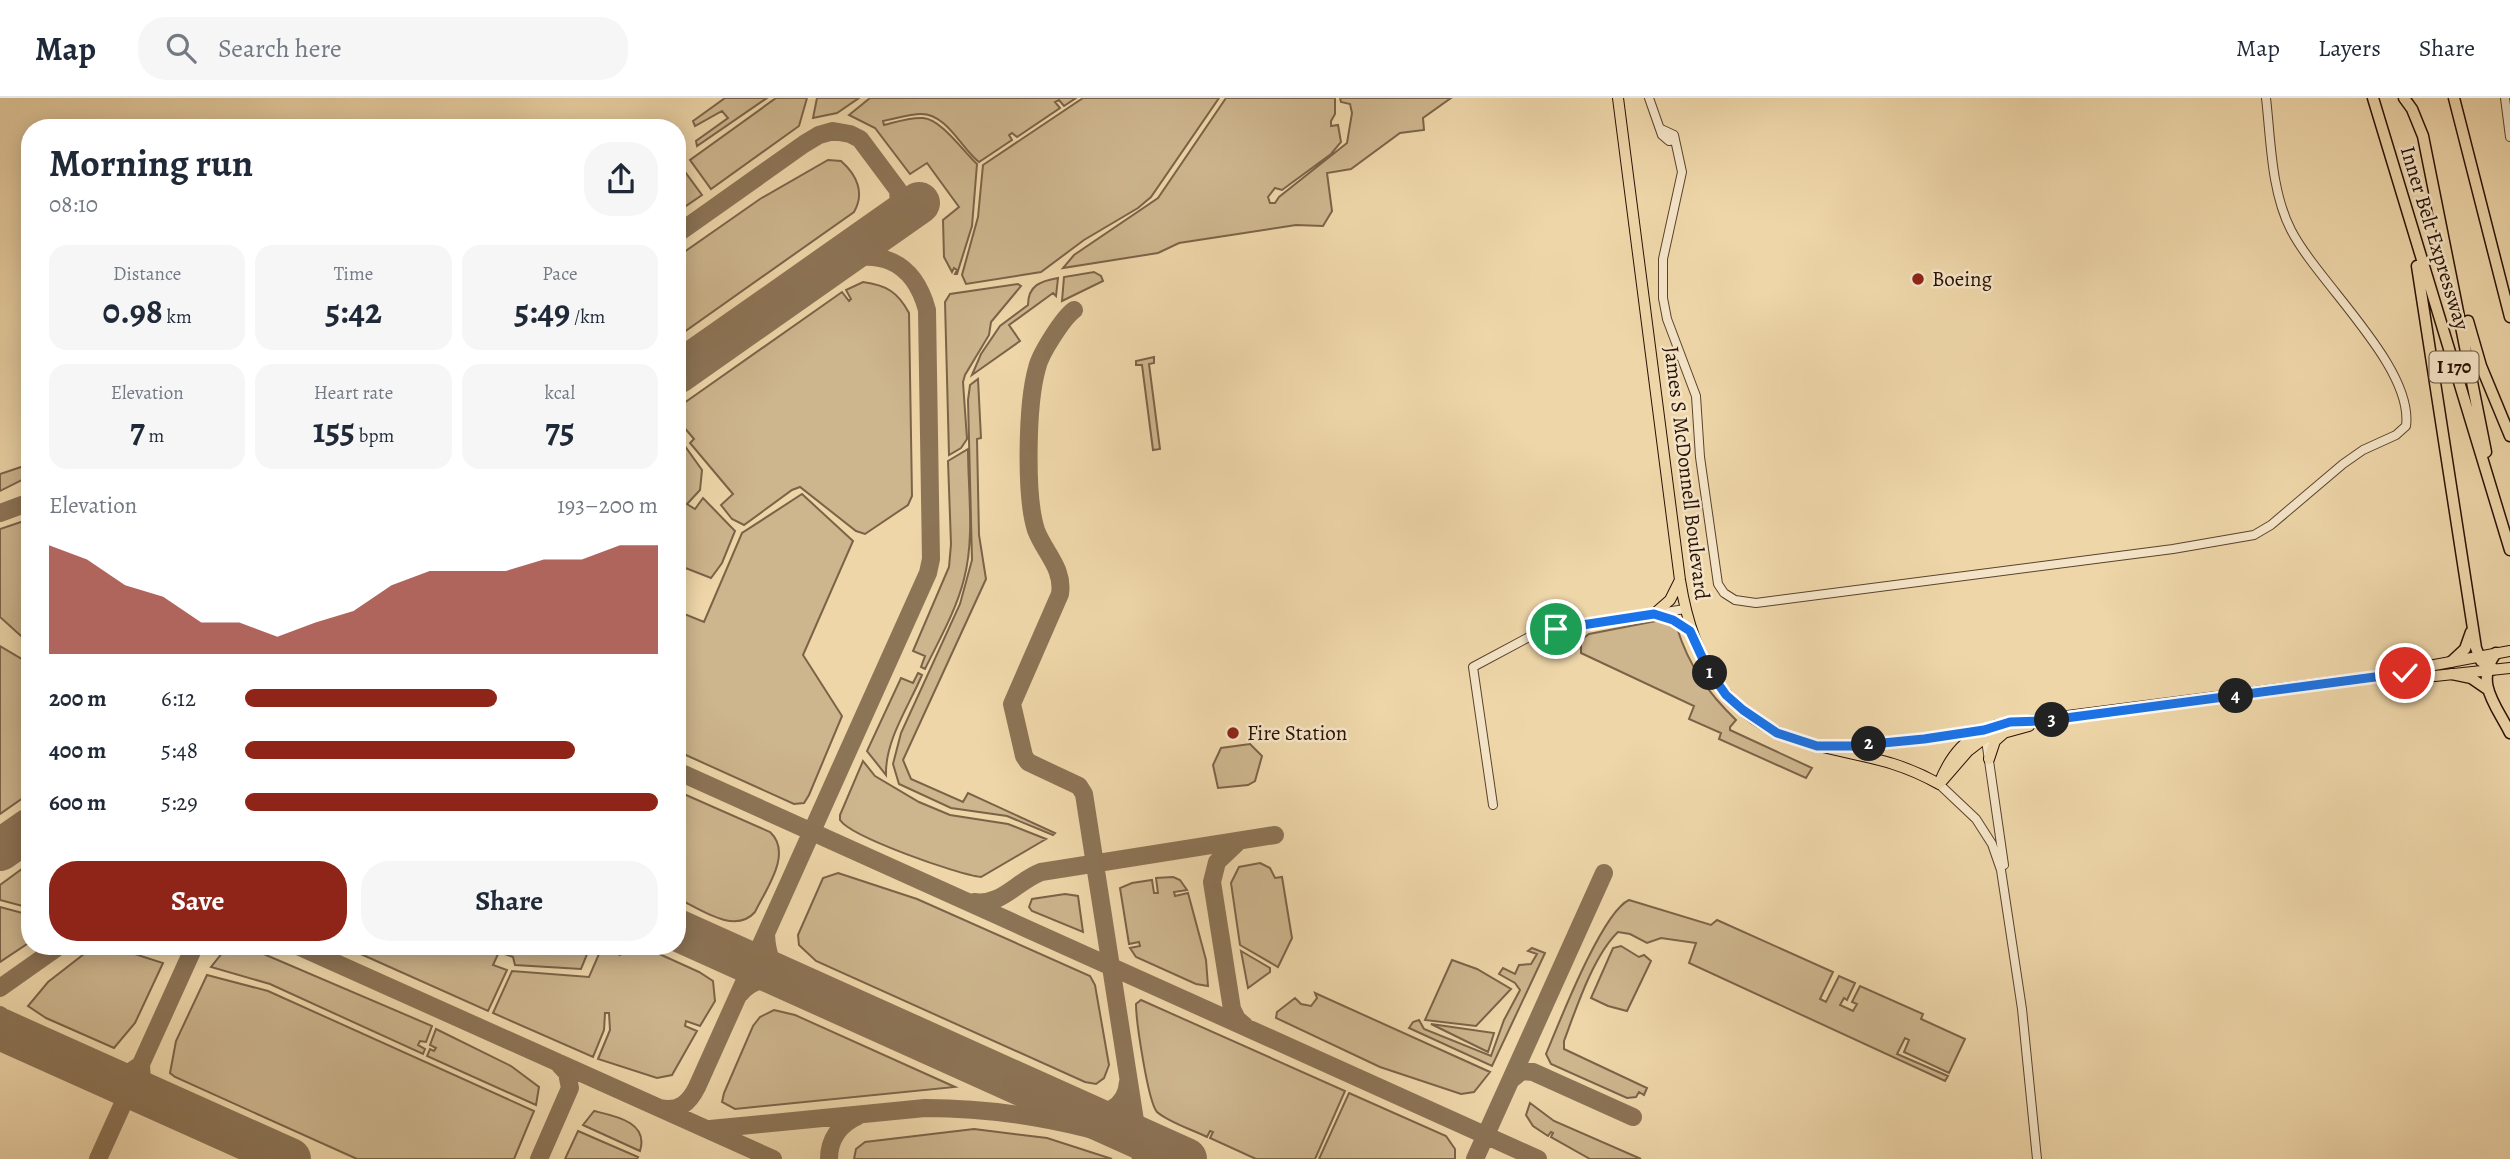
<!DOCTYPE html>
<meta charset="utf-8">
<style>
body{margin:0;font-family:Alegreya,serif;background:#f6f6f7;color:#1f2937;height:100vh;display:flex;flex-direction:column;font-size:26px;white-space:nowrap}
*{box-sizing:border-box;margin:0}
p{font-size:23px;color:#747a83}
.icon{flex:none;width:38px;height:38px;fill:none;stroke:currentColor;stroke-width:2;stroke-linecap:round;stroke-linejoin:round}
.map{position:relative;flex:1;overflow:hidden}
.drawer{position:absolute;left:21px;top:21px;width:665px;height:836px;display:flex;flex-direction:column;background:#fff;border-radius:28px;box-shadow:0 4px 18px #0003}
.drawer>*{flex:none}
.pin{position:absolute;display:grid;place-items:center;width:60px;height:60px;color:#fff;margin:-30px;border:4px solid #fff;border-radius:50%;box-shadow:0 2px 7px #0007}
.km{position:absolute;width:35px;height:35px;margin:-18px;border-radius:50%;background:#222;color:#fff;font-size:19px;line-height:35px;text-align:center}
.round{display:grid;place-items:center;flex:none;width:74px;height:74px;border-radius:28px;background:#f6f6f7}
.overview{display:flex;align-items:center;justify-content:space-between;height:119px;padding:0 28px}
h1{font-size:38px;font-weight:700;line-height:52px}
.figures{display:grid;grid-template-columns:repeat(3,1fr);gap:10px;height:119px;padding:7px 28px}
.figures div{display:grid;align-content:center;border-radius:18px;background:#f6f6f7;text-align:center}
.figures b{font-size:35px;font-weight:700}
.figures small{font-size:19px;font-weight:400}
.figures p{font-size:19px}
.chart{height:196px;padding:14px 28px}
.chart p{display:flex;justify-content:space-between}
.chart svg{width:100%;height:126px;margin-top:7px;fill:#8f2418;opacity:.7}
.cta{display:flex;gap:14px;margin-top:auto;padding:14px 28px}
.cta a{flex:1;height:80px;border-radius:28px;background:#8f2418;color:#fff;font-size:28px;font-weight:700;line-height:80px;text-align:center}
.cta a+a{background:#f6f6f7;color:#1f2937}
ul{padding:0 28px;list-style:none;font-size:23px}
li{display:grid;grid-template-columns:112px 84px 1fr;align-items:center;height:52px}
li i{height:18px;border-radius:9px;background:#8f2418}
header{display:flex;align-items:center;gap:42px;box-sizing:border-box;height:98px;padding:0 35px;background:#fff;border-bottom:2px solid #e0e1e3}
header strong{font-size:33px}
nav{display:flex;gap:38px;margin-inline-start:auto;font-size:24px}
.search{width:490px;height:63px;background:#f6f6f7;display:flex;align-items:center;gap:18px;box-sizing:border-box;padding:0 24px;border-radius:28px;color:#747a83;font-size:26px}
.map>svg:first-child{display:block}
</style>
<header>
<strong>Map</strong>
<div class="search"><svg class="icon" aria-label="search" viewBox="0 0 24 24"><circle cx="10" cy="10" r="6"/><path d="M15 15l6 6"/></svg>Search here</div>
<nav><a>Map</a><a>Layers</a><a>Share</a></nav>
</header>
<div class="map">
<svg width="2510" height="1061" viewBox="0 0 2510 1061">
<rect width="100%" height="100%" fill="#eed6a9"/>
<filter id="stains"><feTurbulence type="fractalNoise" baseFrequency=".00286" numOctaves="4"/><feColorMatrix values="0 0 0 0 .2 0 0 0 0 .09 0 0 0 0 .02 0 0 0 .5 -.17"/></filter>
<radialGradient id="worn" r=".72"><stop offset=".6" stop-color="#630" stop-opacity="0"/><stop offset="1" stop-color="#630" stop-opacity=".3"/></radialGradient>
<path fill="#cdb58d" stroke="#7b6348" stroke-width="2" d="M 725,0 L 767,0 L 697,48 L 696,43 L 728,20 L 722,13 L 695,28 L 693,23 Z
M 776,0 L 807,0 L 799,28 L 711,91 L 690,62 Z
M 817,0 L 859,0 L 837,15 L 813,20 Z
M 870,0 L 1076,0 L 1064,8 L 1059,2 L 1055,4 L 1060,10 L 1017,39 L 1012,35 L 1009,37 L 1012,42 L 979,64 C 961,50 947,16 921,16 C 909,16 895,21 883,23 L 884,27 C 896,24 910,19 923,20 C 941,21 963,53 977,66 L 972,128 L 957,176 L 955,176 L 957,172 L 954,170 L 952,174 L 944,159 L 943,122 L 959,109 L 927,65 L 910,76 L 875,30 L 849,17 Z
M 1083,0 L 1219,0 L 1151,99 L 1138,110 L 1084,142 L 1041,174 L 966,186 L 962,177 L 978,119 L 983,67 Z
M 1226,0 L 1335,0 L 1335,16 L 1331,23 L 1331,28 L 1338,27 L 1341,44 L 1331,56 L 1282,92 L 1275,90 L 1268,99 L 1270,105 L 1275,105 L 1279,99 L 1347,45 L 1352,15 L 1350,6 L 1341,4 L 1340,0 L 1451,0 L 1423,20 L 1424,32 L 1400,35 L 1351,71 L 1327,75 L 1332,113 L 1323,128 L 1296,127 L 1179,145 L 1158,155 L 1063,170 L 1074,157 L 1158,100 Z
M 828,62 L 841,63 C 857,77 865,95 854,114 L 677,239 L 677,159 L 760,101 Z
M 680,67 L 702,97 L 677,114 L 677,69 Z
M 1094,174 L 1101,178 L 1103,183 L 1062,203 L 1064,179 Z
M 1058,180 L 1056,198 L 1053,195 L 1009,227 L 1020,243 L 972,277 L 981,256 L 1000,228 L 1028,207 C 1028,187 1041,183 1058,180 Z
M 863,184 C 886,187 898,194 909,215 L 912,398 L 908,407 L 865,436 L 856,433 L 800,389 L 792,392 L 744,427 L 732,421 L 721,407 L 733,396 L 690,345 L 694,341 L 677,321 L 677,310 L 842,194 L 849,203 L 851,201 L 846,192 Z
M 1018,186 L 1021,188 L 991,224 L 989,237 L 965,277 L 963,284 L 967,341 L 961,350 L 949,357 L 945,204 L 950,196 Z
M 1154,259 L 1154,265 L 1149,266 L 1160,351 L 1153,352 L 1142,267 L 1136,267 L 1136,263 Z
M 978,281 L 981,340 L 977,341 L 979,437 L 986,481 L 903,662 L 911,681 L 963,704 L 968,695 L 1055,735 L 1053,737 L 1007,718 L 951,710 L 899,686 L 893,666 L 901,635 L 960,506 L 972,462 L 968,302 L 970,287 Z
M 677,337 L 702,372 L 700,392 L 687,406 L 695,411 L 703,400 L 735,433 L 722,465 L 711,480 L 683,469 L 677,481 Z
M 968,351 C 968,393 975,439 964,481 C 956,513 939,542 925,571 L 921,569 L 925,558 L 913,553 L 949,469 L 951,446 L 948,363 Z
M 30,366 L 30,378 L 0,393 L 0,376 Z
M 802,396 L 853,443 L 803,557 L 842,618 L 809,697 L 804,705 L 794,706 L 677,653 L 677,513 L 704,524 L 742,435 Z
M 30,421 L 30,448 L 24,456 L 30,466 L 30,523 L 21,538 L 0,519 L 0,431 Z
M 1661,522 L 1677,530 C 1689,568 1708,595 1736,622 L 1730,629 L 1730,632 L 1812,670 L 1806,680 L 1719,641 L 1721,635 L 1689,621 L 1694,608 L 1581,555 L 1581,542 L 1589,536 Z
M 0,548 L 25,563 L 23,567 L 30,572 L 30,695 L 0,716 Z
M 918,575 L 922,577 C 909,608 885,642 886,677 L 867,653 L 901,580 L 913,585 Z
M 1250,646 L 1262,658 L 1255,683 L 1248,687 L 1218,690 L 1213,667 L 1221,650 Z
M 863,663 L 875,678 L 919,704 L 950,717 L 1008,726 L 1046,741 L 981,779 C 959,777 851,739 840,722 L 840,717 Z
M 677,693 L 770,734 C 793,755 766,791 755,814 C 735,837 700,811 677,800 Z
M 30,765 L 30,810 L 0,802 L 0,787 Z
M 1260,765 L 1270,770 L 1275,780 L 1282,779 L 1292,840 L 1278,869 L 1240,847 L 1231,785 L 1239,769 Z
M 838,775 L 917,801 L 1090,878 L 1095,887 L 1109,967 L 1104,980 L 1096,986 L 1085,984 L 816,863 L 799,847 L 798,837 L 823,780 Z
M 1173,779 L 1180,782 L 1187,792 L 1174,794 L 1175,798 L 1188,795 L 1206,862 L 1208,888 L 1196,886 L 1136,859 L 1130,850 L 1140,848 L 1139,844 L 1129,846 L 1120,790 L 1132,785 L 1152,782 L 1154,795 L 1158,795 L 1156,780 Z
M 1065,796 L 1078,798 L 1083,834 L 1032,813 L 1029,809 L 1032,801 Z
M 1629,802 L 1711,827 L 1717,822 L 1833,874 L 1820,901 L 1826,904 L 1839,878 L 1855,885 L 1847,902 L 1844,900 L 1840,907 L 1853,913 L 1857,906 L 1852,904 L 1860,888 L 1923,916 L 1921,921 L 1965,941 L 1949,975 L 1904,954 L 1909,942 L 1905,940 L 1897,956 L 1948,978 L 1945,983 L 1689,865 L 1696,845 L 1661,840 L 1647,845 L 1630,836 L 1618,834 C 1593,858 1576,911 1564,943 L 1564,951 L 1647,990 L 1644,997 L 1639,994 L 1636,999 L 1627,1000 L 1551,966 L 1546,956 C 1559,925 1602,814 1629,802 Z
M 0,809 L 30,817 L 30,844 L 0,864 Z
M 1621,848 L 1639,859 L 1644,857 L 1651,863 L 1627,913 L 1608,908 L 1591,900 L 1613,850 Z
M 93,849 L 113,849 L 163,865 L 135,925 L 114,950 L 46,920 L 28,908 L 48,884 Z
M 227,849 L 259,854 L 432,928 L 426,944 L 420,943 L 418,947 L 425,951 L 423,956 L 270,886 L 211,869 Z
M 345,849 L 590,849 L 581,871 L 515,867 L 513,859 L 499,854 L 493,867 L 507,872 L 488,913 Z
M 602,849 L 609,849 L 609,852 L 620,857 L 622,854 L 617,851 L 618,849 L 644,849 L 699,874 L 713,883 L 715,903 L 700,928 L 686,923 L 685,928 L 697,933 L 672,977 L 657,980 L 598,961 L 610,932 L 609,915 L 605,915 L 604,932 L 593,959 L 493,915 L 512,873 L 589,879 Z
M 1532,850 L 1545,855 L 1492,968 L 1409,930 L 1413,924 L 1419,922 L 1424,931 L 1491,958 L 1504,922 L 1520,892 L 1515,885 L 1499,876 L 1503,870 L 1515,876 L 1519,867 L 1531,866 L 1537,856 L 1528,853 Z
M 1241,853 L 1270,870 L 1270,874 L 1248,890 Z
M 1452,862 L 1477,871 L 1511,891 L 1476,928 L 1425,922 Z
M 207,877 L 268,893 L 534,1013 L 514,1061 L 357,1061 L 175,979 L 170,975 L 176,943 Z
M 1315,895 L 1490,974 L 1474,994 L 1461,996 L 1380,969 L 1276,920 L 1277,914 L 1295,900 L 1301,906 L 1311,908 L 1317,900 Z
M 1141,902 L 1345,993 L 1315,1061 L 1256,1061 L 1210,1040 L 1213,1034 L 1210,1033 L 1207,1039 C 1191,1031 1170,1025 1157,1014 C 1148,1004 1136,923 1136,906 Z
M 774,912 L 795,917 L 955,989 L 735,1011 L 722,1004 L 724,995 L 753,928 L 760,919 Z
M 1431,926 L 1494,935 L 1488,954 Z
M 436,931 L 511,968 L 539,989 L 536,1007 L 427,958 L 430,951 L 434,953 L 436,950 L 430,947 Z
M 1349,995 L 1446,1038 L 1455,1051 L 1455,1061 L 1319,1061 Z
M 1530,1005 L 1554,1023 L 1641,1061 L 1590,1061 L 1551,1039 L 1553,1035 L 1551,1034 L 1548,1038 L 1533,1028 L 1526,1017 Z
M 594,1013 C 615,1018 649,1024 640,1053 L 583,1027 Z
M 974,1031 L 1047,1040 L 1112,1061 L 854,1061 L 856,1051 L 865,1044 Z
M 578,1033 L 638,1059 L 637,1061 L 565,1061 Z"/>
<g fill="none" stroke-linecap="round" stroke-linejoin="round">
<path stroke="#8c7456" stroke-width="18" d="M 677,136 L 804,46 L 819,37 L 833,33 L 850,36 L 860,41 L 898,92 L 899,105 L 891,124
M 1074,212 C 1063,220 1040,256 1037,270 C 1027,305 1025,398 1036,432 C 1044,454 1064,470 1060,496 L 1012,606 L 1024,658 L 1028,664 L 1079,688 L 1084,696 L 1141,1061
M 0,415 L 30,404
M 677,673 L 1538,1061
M 1238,744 L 1217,764 L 1212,784 L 1232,911 L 1237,921 L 1245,928
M 974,804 C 1002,808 1017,783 1041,774 L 1275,737
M 766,837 C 767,855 771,867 784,880
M 300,849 L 773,1061
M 0,890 L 58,849
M 740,896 C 751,882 766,880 784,880
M 0,917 L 6,929 L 20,940
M 141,967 L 142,985 L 155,1001
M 102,977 L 123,979 L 139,968
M 1512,981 L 1522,973 L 1533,974 L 1633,1019
M 660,1010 C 679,1014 689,1005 697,989 L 928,475 L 931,461 L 927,212 C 913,160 875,148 828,168
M 1080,1013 C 1103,1019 1126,1011 1128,984
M 710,1031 L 925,1010 C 1015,1010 1098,1028 1182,1061
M 98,1061 L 194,849
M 539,1061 L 570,990 L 567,975 L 557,964
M 829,1061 C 829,1041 840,1026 858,1018
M 1475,1061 L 1604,775"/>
<path stroke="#8c7456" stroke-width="42" d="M 677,275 L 919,105
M 0,752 L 30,731
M 677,832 L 1186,1061
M 0,931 L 290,1061"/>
<g stroke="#5a422d" stroke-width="10">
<path id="minor" d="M 1649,0 L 1662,37 L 1669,43 L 1674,42
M 2505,0 L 2510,39
M 1661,31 L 1674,37 L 1682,74 L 1663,161 L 1663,200 L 1667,221 L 1696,298 L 1700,359 L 1718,486 L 1724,495 L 1735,502 L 1756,505 L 2173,451 L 2254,437 L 2271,427 L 2343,366 L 2363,352 L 2396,337 L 2406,328 C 2414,269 2318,185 2291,132 C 2271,93 2271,43 2266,0
M 1985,635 L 2004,767
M 1939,686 L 1976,721 L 1992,746 L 2001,772 L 2022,911 L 2037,1061
M 1493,707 L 1473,569 L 1529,539 L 1556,531 L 1685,511"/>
</g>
<g stroke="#291104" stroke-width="12">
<path id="major" d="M 1618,0 L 1680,482 C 1693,563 1726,624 1811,646 C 1860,659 1893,660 1939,686
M 1654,516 L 1670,502 L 1680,482
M 1654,516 L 1673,522 L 1690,533
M 2409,576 L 2435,578 L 2510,570
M 1839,648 L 1924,641 L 1980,632
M 1989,661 L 1995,643 L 2004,635
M 1942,683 L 1968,653 L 1985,640 L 2029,628
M 1939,686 C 1950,657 1967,637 1997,627 L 2405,575 L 2429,568 L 2510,553"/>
</g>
<g stroke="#291104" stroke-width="13">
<path id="highway" d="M 2373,0 L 2510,452
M 2404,0 L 2412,11 L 2423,38 L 2486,354
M 2454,0 L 2510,219
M 2417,168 L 2476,550 L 2481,563 L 2494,571
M 2468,223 L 2481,268 L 2510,338
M 2496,555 C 2474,584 2496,607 2510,635
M 2451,564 L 2465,551 L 2471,534
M 2452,576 L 2471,580 L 2487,591"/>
</g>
<use href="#minor" stroke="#f4e4c7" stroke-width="8"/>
<use href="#major" stroke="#eed6a9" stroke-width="10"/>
<use href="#highway" stroke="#eed6a9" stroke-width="10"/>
</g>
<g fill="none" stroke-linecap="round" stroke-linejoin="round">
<g stroke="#fff" stroke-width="14">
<path id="route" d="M 1556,531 L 1654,516 L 1673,522 L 1690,533 L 1707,570 L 1726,597 L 1743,612 L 1777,635 L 1817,648 L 1852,648 L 1924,641 L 1984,632 L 2010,624 L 2043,623 L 2405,575"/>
</g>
<use href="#route" stroke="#1a73e8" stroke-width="9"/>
</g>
<g fill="#8f2418" stroke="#f4e4c7" stroke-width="2.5">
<circle cx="1918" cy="181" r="7"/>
<circle cx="1233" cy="635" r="7"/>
</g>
<g text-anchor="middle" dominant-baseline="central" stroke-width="5" stroke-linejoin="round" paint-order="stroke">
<rect fill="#f4e4c7" stroke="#66503e" stroke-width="2" x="2429.5" y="253.5" width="49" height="31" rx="5"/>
<g font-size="19" font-weight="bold" fill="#291104">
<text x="2454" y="269">I 170</text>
</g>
<g font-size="21" fill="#291104" stroke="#f4e4c7">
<text transform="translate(2435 140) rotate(73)">Inner Belt Expressway</text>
<text transform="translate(1687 375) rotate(83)">James S McDonnell Boulevard</text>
</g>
<g font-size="21" fill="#291104" stroke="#f4e4c7" text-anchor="start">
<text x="1932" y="181">Boeing</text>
<text x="1247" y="635">Fire Station</text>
</g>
</g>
<rect width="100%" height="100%" filter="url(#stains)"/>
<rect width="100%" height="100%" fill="url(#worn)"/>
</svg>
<div class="pin" style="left:1556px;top:531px;background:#1e9e55"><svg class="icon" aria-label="arrive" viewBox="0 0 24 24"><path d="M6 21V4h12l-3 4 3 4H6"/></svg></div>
<div class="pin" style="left:2405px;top:575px;background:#d93025"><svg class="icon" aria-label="check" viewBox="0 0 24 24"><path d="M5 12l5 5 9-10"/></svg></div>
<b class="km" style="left:1710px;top:575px">1</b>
<b class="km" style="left:1869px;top:646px">2</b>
<b class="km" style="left:2052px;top:622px">3</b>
<b class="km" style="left:2236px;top:598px">4</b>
<section class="drawer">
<div class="overview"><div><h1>Morning run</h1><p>08:10</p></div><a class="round"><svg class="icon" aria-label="share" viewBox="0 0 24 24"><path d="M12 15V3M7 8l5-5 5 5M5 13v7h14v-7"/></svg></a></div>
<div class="figures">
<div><p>Distance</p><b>0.98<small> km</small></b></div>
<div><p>Time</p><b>5:42</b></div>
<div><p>Pace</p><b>5:49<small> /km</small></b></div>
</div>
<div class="figures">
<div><p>Elevation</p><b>7<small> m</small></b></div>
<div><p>Heart rate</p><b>155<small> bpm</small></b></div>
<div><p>kcal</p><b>75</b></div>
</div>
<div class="chart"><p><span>Elevation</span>193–200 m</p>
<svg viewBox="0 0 160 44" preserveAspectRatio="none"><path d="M0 44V6L10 11L20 20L30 24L40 33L50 33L60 38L70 33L80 29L90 20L100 15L110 15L120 15L130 11L140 11L150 6L160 6V44z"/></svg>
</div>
<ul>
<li><b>200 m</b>6:12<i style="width:61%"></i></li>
<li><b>400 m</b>5:48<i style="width:80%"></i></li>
<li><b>600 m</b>5:29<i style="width:100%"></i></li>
</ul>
<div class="cta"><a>Save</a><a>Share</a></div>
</section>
</div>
